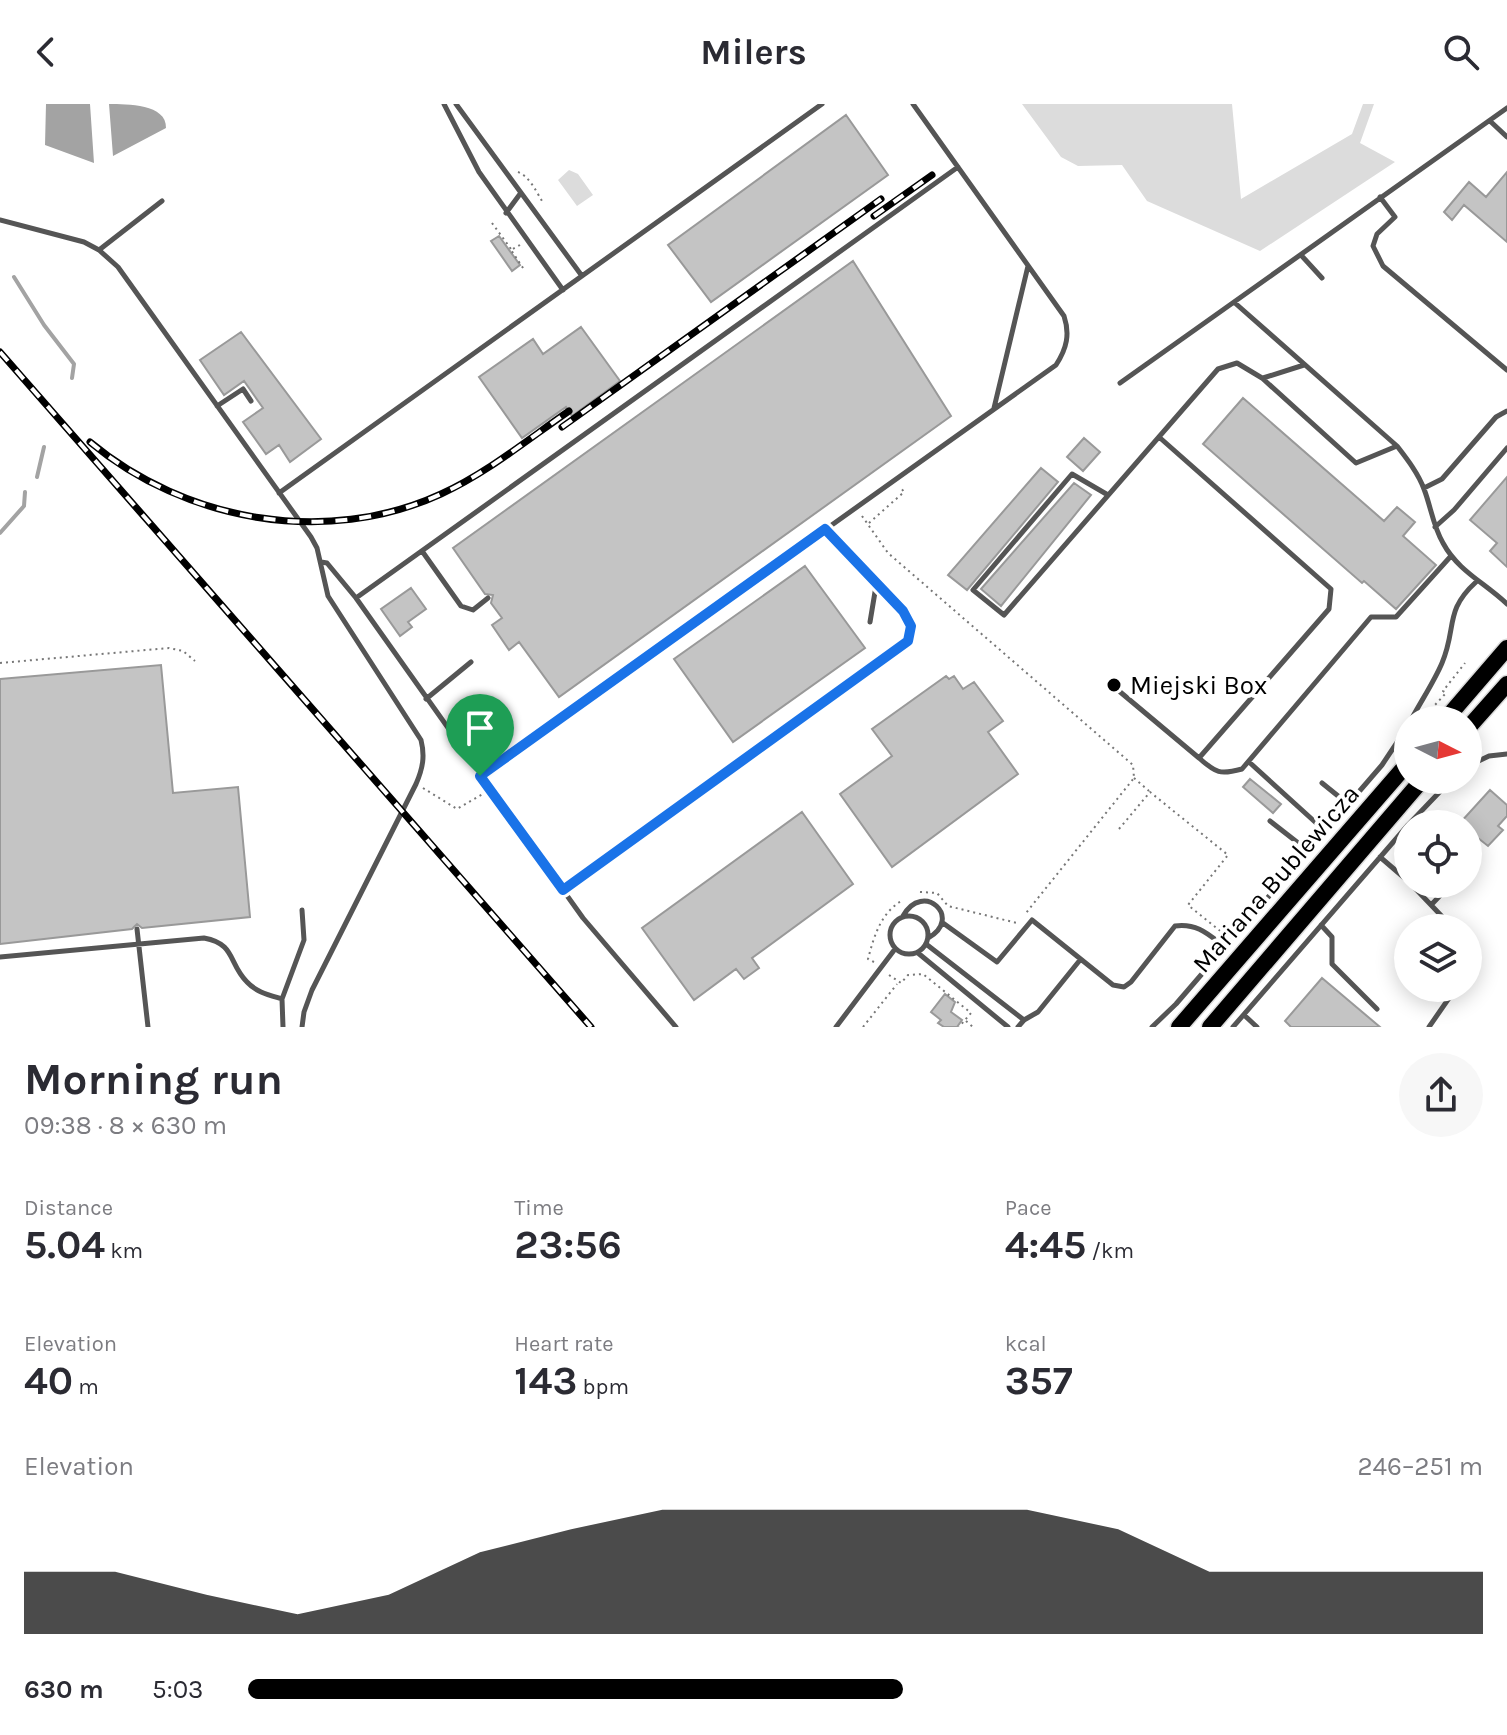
<!DOCTYPE html>
<meta charset="utf-8">
<style>
body{margin:0;font-family:Karla,sans-serif;background:#f7f7f7;color:#2b2b33;height:100vh;display:flex;flex-direction:column;font-size:30px;white-space:nowrap}
*{box-sizing:border-box;margin:0}
p{font-size:26px;color:#7c7c81}
.icon{flex:none;width:44px;height:44px;fill:none;stroke:currentColor;stroke-width:2;stroke-linecap:round;stroke-linejoin:round}
.map{position:relative;height:923px;overflow:hidden}
.details{display:flex;flex-direction:column;background:#fff;flex:1}
.details>*{flex:none}
.needle{width:52px;rotate:96deg}
.tools{position:absolute;left:1394px;top:602px;display:grid;gap:16px}
.tools a{display:grid;place-items:center;width:88px;height:88px;border-radius:50%;background:#fff;box-shadow:0 4px 20px #0003;font-size:40px}
.pin{position:absolute;display:grid;place-items:center;width:68px;height:68px;color:#fff;margin:-82px -34px;border-radius:50% 50% 50% 0;rotate:-45deg;box-shadow:0 0 8px #0007}
.pin .icon{rotate:45deg}
.round{display:grid;place-items:center;flex:none;width:84px;height:84px;border-radius:42px;background:#f7f7f7}
.summary{display:flex;align-items:center;justify-content:space-between;height:136px;padding:0 24px}
h1{font-size:44px;font-weight:700;line-height:60px}
.metrics{display:grid;grid-template-columns:repeat(3,1fr);gap:12px;height:136px;padding:8px 24px}
.metrics div{display:grid;align-content:center}
.metrics b{font-size:40px;font-weight:700}
.metrics small{font-size:22px;font-weight:400}
.metrics p{font-size:22px}
.chart{height:224px;padding:16px 24px}
.chart p{display:flex;justify-content:space-between}
.chart svg{width:100%;height:144px;margin-top:8px;fill:#000;opacity:.7}
ul{padding:0 24px;list-style:none;font-size:26px}
li{display:grid;grid-template-columns:128px 96px 1fr;align-items:center;height:60px}
li i{height:20px;border-radius:10px;background:#000}
header{display:flex;justify-content:space-between;align-items:center;height:104px;padding:0 24px;background:#fff;font-size:36px;font-weight:700}
.map>svg:first-child{display:block}
</style>
<header><svg class="icon" aria-label="back" viewBox="0 0 24 24"><path d="M15 5l-7 7 7 7"/></svg>Milers<svg class="icon" aria-label="search" viewBox="0 0 24 24"><circle cx="10" cy="10" r="6"/><path d="M15 15l6 6"/></svg></header>
<div class="map">
<svg width="1507" height="923" viewBox="0 0 1507 923">
<rect width="100%" height="100%" fill="#fff"/>
<path fill="#dcdcdc" d="M 1022,0 L 1232,0 L 1241,95 L 1352,30 L 1363,0 L 1374,0 L 1360,39 L 1395,58 L 1260,147 L 1147,97 L 1122,61 L 1078,62 L 1061,53 Z
M 569,66 L 578,70 L 593,91 L 577,102 L 558,76 Z"/>
<path fill="#a3a3a3" d="M 46,0 L 90,0 L 94,59 L 45,41 Z
M 109,0 C 127,0 167,0 166,24 L 113,52 Z"/>
<g fill="none" stroke-linecap="round" stroke-linejoin="round">
<path stroke="#a3a3a3" stroke-width="4" d="M 14,173 L 44,221 L 74,260 L 72,274
M 37,373 L 44,343
M 0,429 L 24,402 L 25,388"/>
</g>
<path fill="#c4c4c4" stroke="#999" stroke-width="2" d="M 846,11 L 888,71 L 711,198 L 668,141 Z
M 1507,68 L 1507,138 L 1464,101 L 1452,116 L 1444,108 L 1469,78 L 1486,93 Z
M 499,132 L 520,161 L 512,167 L 491,137 Z
M 853,157 L 951,312 L 559,593 L 519,538 L 509,546 L 492,521 L 502,514 L 491,499 L 493,491 L 485,490 L 453,444 Z
M 581,223 L 620,277 L 572,312 L 566,303 L 522,334 L 479,273 L 533,235 L 543,250 Z
M 241,228 L 321,335 L 290,358 L 279,341 L 266,350 L 243,318 L 263,304 L 244,277 L 224,291 L 200,256 Z
M 1243,294 L 1384,417 L 1397,403 L 1415,418 L 1403,432 L 1436,461 L 1396,505 L 1364,477 L 1362,479 L 1203,340 Z
M 1084,334 L 1100,348 L 1083,367 L 1067,353 Z
M 1041,364 L 1058,378 L 967,486 L 948,471 Z
M 1507,373 L 1507,463 L 1490,447 L 1497,439 L 1470,416 Z
M 1074,379 L 1091,391 L 1001,502 L 981,485 Z
M 805,462 L 865,544 L 733,638 L 674,555 Z
M 411,484 L 426,505 L 408,518 L 412,523 L 400,532 L 381,505 Z
M 161,561 L 173,689 L 238,683 L 250,813 L 142,824 L 137,820 L 132,825 L 0,840 L 0,575 Z
M 946,572 L 949,575 L 954,572 L 963,585 L 974,578 L 1003,617 L 988,628 L 1018,670 L 892,763 L 840,690 L 892,652 L 872,625 Z
M 1250,675 L 1281,700 L 1273,709 L 1243,683 Z
M 1490,686 L 1507,701 L 1507,712 L 1498,722 L 1503,726 L 1488,742 L 1468,726 L 1468,720 L 1459,720 Z
M 802,708 L 853,780 L 752,854 L 759,864 L 744,875 L 736,865 L 694,896 L 642,824 Z
M 1322,874 L 1380,923 L 1291,923 L 1285,917 Z
M 945,890 L 955,898 L 951,908 L 962,916 L 957,923 L 944,923 L 938,919 L 941,916 L 931,908 Z"/>
<g fill="none" stroke-linecap="round" stroke-linejoin="round">
<g stroke="#dbdbdb" stroke-width="19">
<path id="primary" d="M 1445,616 L 1507,544
M 1468,624 L 1507,580
M 1179,923 L 1408,659
M 1210,923 L 1422,676"/>
</g>
<path stroke="#777" stroke-width="2" stroke-dasharray="2 4" stroke-linecap="butt" d="M 518,68 C 529,72 536,87 542,97 L 540,99
M 492,119 L 511,145
M 520,141 L 511,146 L 525,167
M 862,412 L 888,449 L 1133,661 L 1134,674 L 1026,809
M 869,419 L 904,388 L 901,384
M 0,559 L 169,544 L 183,547 L 195,557
M 1423,614 L 1446,589 L 1443,587 L 1465,559
M 1134,674 L 1149,687
M 423,684 L 457,705 L 483,690
M 1119,725 L 1150,688 L 1228,751 L 1188,801 L 1219,826 L 1225,828
M 920,788 L 937,789 L 948,802 L 1017,819
M 874,858 L 868,855 C 874,832 881,808 903,796
M 889,871 L 901,879 L 908,871 L 923,870 L 971,909 L 959,923
M 966,917 L 973,923
M 863,923 L 897,880"/>
<path stroke="#555" stroke-width="5" d="M 444,0 L 479,68 L 563,186
M 456,0 L 582,172
M 1490,17 L 1507,33
M 1380,93 L 1395,113 L 1377,130 L 1373,142 L 1383,162 L 1507,266
M 506,109 L 520,90
M 0,116 L 84,138 L 99,146 L 118,163 L 311,433 L 317,444 L 328,492 L 421,636 C 425,652 423,664 416,680 L 312,886 L 304,908 L 302,923
M 99,146 L 162,97
M 1301,151 L 1322,174
M 1235,199 L 1397,342 C 1407,355 1418,369 1424,385 C 1431,403 1433,422 1443,439 C 1458,467 1485,479 1507,500
M 1263,274 L 1304,261
M 1120,279 L 1507,4
M 217,302 L 243,285 L 251,297
M 994,304 L 1028,162
M 1159,333 L 1331,485 L 1329,505 L 1199,654 C 1216,669 1220,671 1242,665 L 1371,513 L 1396,513 L 1451,452
M 1424,384 L 1442,375 L 1496,313 L 1507,307
M 279,389 L 822,0
M 1108,391 L 1072,370 L 973,486 L 1004,511 L 1218,265 L 1237,259 L 1262,274 L 1356,359 L 1397,342
M 1435,423 L 1454,406 L 1507,344
M 422,447 L 461,502 L 473,506 L 488,494
M 321,458 L 327,459 L 356,494 L 563,786 L 908,537 L 911,522 L 903,507 L 825,425
M 356,494 L 958,63
M 870,518 L 876,482
M 1119,587 L 1199,654
M 426,595 L 471,558
M 1411,616 C 1421,597 1434,578 1442,559 C 1457,524 1444,507 1476,478
M 1249,658 L 1325,727
M 1468,662 L 1489,652 L 1507,650
M 480,672 L 1056,261 C 1067,244 1070,230 1064,212 L 913,0
M 1322,679 L 1348,700
M 1270,717 L 1302,742
M 1409,720 L 1451,676
M 1380,753 L 1408,777
M 1411,780 L 1453,824
M 563,786 L 583,814 L 676,923
M 1432,800 L 1451,780
M890 831a19 19 0 1 1 38 0a19 19 0 1 1-38 0Z
M 903,812 C 923,776 964,814 928,834
M 943,819 L 997,858 L 1032,816 L 1113,881 L 1124,883 L 1131,878 L 1175,822 C 1197,819 1208,830 1225,843
M 1321,821 L 1332,833 L 1332,860 L 1377,905
M 137,825 L 148,923
M 926,840 L 1024,916 L 1018,923
M 918,849 L 1008,923
M 0,853 L 204,834 C 236,840 228,859 247,878 C 256,888 269,891 282,895
M 1244,911 L 1257,923
M 1024,916 L 1038,908 L 1080,856
M 283,923 L 282,895 L 304,836 L 302,806
M 836,923 L 895,845
M 1152,923 L 1176,900 L 1382,661 L 1408,622
M 1233,923 L 1408,721
M 1429,923 L 1456,884"/>
<use href="#primary" stroke="#000" stroke-width="16"/>
<g stroke="#000" stroke-width="7">
<path id="rail" d="M 874,112 L 932,71
M 0,248 L 591,923
M 562,323 L 881,95
M 90,338 C 185,417 326,443 441,390 C 487,369 527,336 569,307"/>
</g>
<use href="#rail" stroke="#fff" stroke-width="4" stroke-dasharray="12" stroke-linecap="butt"/>
</g>
<g fill="none" stroke-linecap="round" stroke-linejoin="round">
<g stroke="#fff" stroke-width="16">
<path id="route" d="M 825,425 L 903,507 L 911,522 L 908,537 L 563,786 L 480,672 Z"/>
</g>
<use href="#route" stroke="#1a73e8" stroke-width="10"/>
</g>
<circle fill="#000" stroke="#fff" stroke-width="3" cx="1114" cy="581" r="8"/>
<g text-anchor="middle" dominant-baseline="central" stroke-width="8" stroke-linejoin="round" paint-order="stroke">
<g font-size="26" fill="#000" stroke="#fff" text-anchor="start">
<text x="1130" y="581">Miejski Box</text>
</g>
<g font-size="26" fill="#000" stroke="#fff">
<text transform="translate(1276 775) rotate(-49)">Mariana Bublewicza</text>
</g>
</g>
</svg>
<div class="tools">
<a><svg class="needle" viewBox="-14 -14 28 28"><path d="M0-13l5 13h-10z" fill="#e53935"/><path d="M0 13l5-13h-10z" fill="#7c7c81"/></svg></a>
<a><svg class="icon" aria-label="locate" viewBox="0 0 24 24"><circle cx="12" cy="12" r="6"/><path d="M12 2v4M12 18v4M2 12h4M18 12h4"/></svg></a>
<a><svg class="icon" aria-label="layers" viewBox="0 0 24 24"><path d="M12 4l9 5-9 5-9-5zM3 14l9 5 9-5"/></svg></a>
</div>
<div class="pin" style="left:480px;top:672px;background:#1e9e55"><svg class="icon" aria-label="arrive" viewBox="0 0 24 24"><path d="M6 21V4h12l-3 4 3 4H6"/></svg></div>
</div>
<section class="details">
<div class="summary"><div><h1>Morning run</h1><p>09:38 · 8 × 630 m</p></div><a class="round"><svg class="icon" aria-label="share" viewBox="0 0 24 24"><path d="M12 15V3M7 8l5-5 5 5M5 13v7h14v-7"/></svg></a></div>
<div class="metrics">
<div><p>Distance</p><b>5.04<small> km</small></b></div>
<div><p>Time</p><b>23:56</b></div>
<div><p>Pace</p><b>4:45<small> /km</small></b></div>
</div>
<div class="metrics">
<div><p>Elevation</p><b>40<small> m</small></b></div>
<div><p>Heart rate</p><b>143<small> bpm</small></b></div>
<div><p>kcal</p><b>357</b></div>
</div>
<div class="chart"><p><span>Elevation</span>246–251 m</p>
<svg viewBox="0 0 160 44" preserveAspectRatio="none"><path d="M0 44V25L10 25L20 32L30 38L40 32L50 19L60 12L70 6L80 6L90 6L100 6L110 6L120 12L130 25L140 25L150 25L160 25V44z"/></svg>
</div>
<ul>
<li><b>630 m</b>5:03<i style="width:53%"></i></li>
</ul>
</section>
